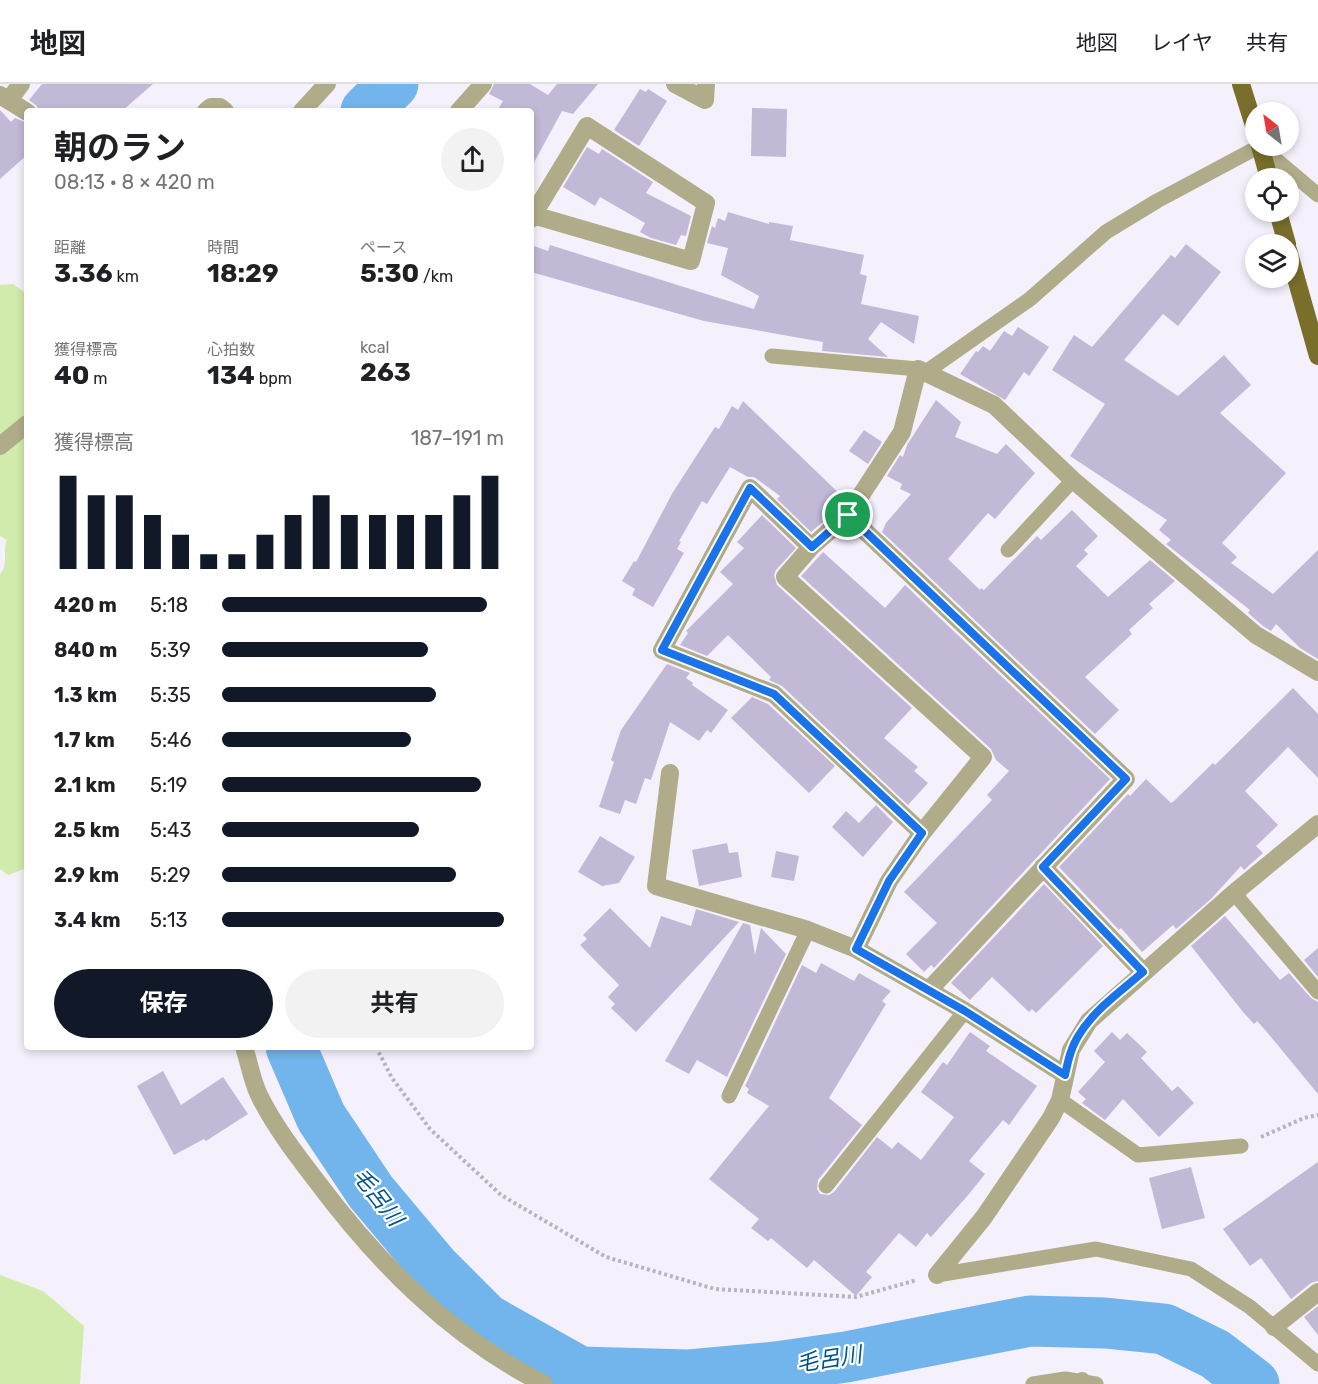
<!DOCTYPE html>
<html lang="ja">
<meta charset="utf-8">
<style>
body{margin:0;font-family:Rubik,"Noto Sans JP",sans-serif;background:#f2f2f2;color:#202124;height:100vh;display:flex;flex-direction:column;font-size:22px;white-space:nowrap}
*{box-sizing:border-box;margin:0}
p{font-size:20px;color:#757577}
.icon{flex:none;width:33px;height:33px;fill:none;stroke:currentColor;stroke-width:2;stroke-linecap:round;stroke-linejoin:round}
.map{position:relative;flex:1;overflow:hidden}
.side{position:absolute;left:24px;top:24px;width:510px;height:942px;display:flex;flex-direction:column;background:#fff;border-radius:6px;box-shadow:0 3px 9px #0003}
.side>*{flex:none}
.needle{width:39px;rotate:329deg}
.fabs{position:absolute;left:1245px;top:18px;display:grid;gap:12px}
.fabs a{display:grid;place-items:center;width:54px;height:54px;border-radius:50%;background:#fff;box-shadow:0 3px 9px #0003;font-size:30px}
.pin{position:absolute;display:grid;place-items:center;width:51px;height:51px;color:#fff;margin:-26px;border:3px solid #fff;border-radius:50%;box-shadow:0 2px 6px #0007}
.round{display:grid;place-items:center;flex:none;width:63px;height:63px;border-radius:32px;background:#f2f2f2}
.head{display:flex;align-items:center;justify-content:space-between;height:102px;padding:0 30px}
h1{font-size:33px;font-weight:700;line-height:45px}
.metrics{display:grid;grid-template-columns:repeat(3,1fr);gap:9px;height:102px;padding:6px 30px}
.metrics div{display:grid;align-content:center}
.metrics b{font-size:26px;font-weight:700}
.metrics small{font-size:16px;font-weight:400}
.metrics p{font-size:16px}
.chart{height:168px;padding:12px 30px}
.chart p{display:flex;justify-content:space-between}
.chart svg{width:100%;height:108px;margin-top:6px;stroke:#111827;stroke-width:6}
.action{display:flex;gap:12px;margin-top:auto;padding:12px 30px}
.action a{flex:1;height:69px;border-radius:36px;background:#111827;color:#fff;font-size:24px;font-weight:700;line-height:69px;text-align:center}
.action a+a{background:#f2f2f2;color:#202124}
ul{padding:0 30px;list-style:none;font-size:20px}
li{display:grid;grid-template-columns:96px 72px 1fr;align-items:center;height:45px}
li i{height:15px;border-radius:8px;background:#111827}
header{display:flex;align-items:center;gap:36px;box-sizing:border-box;height:84px;padding:0 30px;background:#fff;border-bottom:2px solid #e0e0e0}
header strong{font-size:28px}
nav{display:flex;gap:33px;margin-inline-start:auto;font-size:21px}
.map>svg:first-child{display:block}
</style>
<header>
<strong>地図</strong>
<nav><a>地図</a><a>レイヤ</a><a>共有</a></nav>
</header>
<div class="map">
<svg width="1318" height="1300" viewBox="0 0 1318 1300">
<rect width="100%" height="100%" fill="#f4f1fd"/>
<path fill="#d0ebab" d="M 13,200 L 27,210 L 27,784 L 8,791 L 0,785 L 0,490 C 9,480 2,467 7,456 L 0,452 L 0,201 Z
M 0,1191 L 43,1207 L 84,1242 L 80,1300 L 0,1300 Z"/>
<g fill="none" stroke-linecap="round" stroke-linejoin="round">
<path stroke="#71b5ec" stroke-width="51" d="M 366,27 L 393,0
M 291,963 L 321,1033 L 371,1108 L 434,1183 L 486,1235 L 580,1288 L 689,1291 L 776,1283 L 846,1273 L 1030,1237 L 1105,1239 L 1164,1245 L 1215,1270 L 1254,1300"/>
</g>
<path fill="#c1b9d6" d="M 42,0 L 153,0 L 122,27 L 38,27 L 37,22 L 29,16 Z
M 494,0 L 530,0 L 548,11 L 557,0 L 598,0 L 573,30 L 562,27 L 531,84 L 531,27 L 497,27 L 503,17 L 489,10 Z
M 640,5 L 646,8 L 648,5 L 667,17 L 639,62 L 614,46 Z
M 752,24 L 787,25 L 786,73 L 751,72 Z
M 0,26 L 11,38 L 15,34 L 27,39 L 27,71 L 0,95 Z
M 587,63 L 599,70 L 602,65 L 653,98 L 646,109 L 691,132 L 686,152 L 681,151 L 676,161 L 651,154 L 640,148 L 645,139 L 600,113 L 595,122 L 563,103 Z
M 728,128 L 769,140 L 769,138 L 793,142 L 790,156 L 864,171 L 860,190 L 867,192 L 861,220 L 919,232 L 914,260 L 881,238 L 868,255 L 888,273 L 822,267 L 823,258 L 704,237 L 531,188 L 531,161 L 548,167 L 550,161 L 754,225 L 759,212 L 721,191 L 728,164 L 707,159 L 712,142 L 715,144 L 718,134 L 725,137 Z
M 1186,160 L 1221,188 L 1178,242 L 1163,230 L 1124,276 L 1178,312 L 1224,271 L 1251,301 L 1220,329 L 1286,389 L 1222,459 L 1237,473 L 1231,479 L 1273,510 L 1318,466 L 1318,575 L 1300,564 L 1276,540 L 1271,547 L 1263,542 L 1248,529 L 1250,526 L 1166,460 L 1171,456 L 1159,446 L 1167,436 L 1070,372 L 1105,320 L 1052,286 L 1074,251 L 1092,263 L 1171,171 L 1175,174 Z
M 1018,243 L 1049,263 L 1029,292 L 1024,288 L 1005,316 L 960,290 L 976,267 L 978,268 L 983,262 L 990,267 L 1004,247 L 1012,252 Z
M 936,316 L 961,338 L 955,353 L 997,370 L 1006,360 L 1035,389 L 995,435 L 988,429 L 948,475 L 980,506 L 981,504 L 984,506 L 1037,452 L 1041,456 L 1072,426 L 1098,452 L 1084,466 L 1088,470 L 1076,482 L 1108,513 L 1150,476 L 1175,497 L 1149,520 L 1153,524 L 1129,546 L 1132,550 L 1085,593 L 1119,626 L 1095,650 L 882,448 L 886,439 L 911,410 L 900,405 L 902,400 L 887,392 L 900,371 L 903,373 L 907,361 Z
M 743,317 L 845,415 L 839,424 L 811,448 L 777,415 L 780,412 L 754,393 L 748,393 L 730,383 L 707,420 L 702,417 L 679,457 L 681,458 L 677,465 L 684,469 L 653,523 L 632,511 L 635,505 L 622,497 L 634,477 L 636,478 L 673,408 L 715,343 L 719,345 L 732,322 L 738,326 Z
M 864,346 L 882,358 L 868,380 L 849,367 Z
M 762,431 L 796,464 L 776,486 L 774,491 L 777,501 L 912,624 L 884,654 L 918,683 L 914,687 L 928,699 L 908,721 L 782,602 L 769,596 L 771,593 L 728,551 L 707,572 L 680,561 L 688,549 L 686,547 L 733,500 L 720,488 L 744,464 L 737,458 Z
M 823,468 L 885,524 L 905,501 L 1110,695 L 934,884 L 931,881 L 924,888 L 906,870 L 937,839 L 904,808 L 992,716 L 987,711 L 1009,687 L 996,676 L 991,665 L 801,492 Z
M 667,580 L 690,589 L 686,594 L 693,599 L 692,601 L 728,626 L 711,649 L 707,646 L 699,657 L 670,638 L 651,696 L 645,694 L 636,720 L 625,716 L 620,730 L 599,723 L 614,678 L 611,676 L 621,646 Z
M 1293,604 L 1318,630 L 1318,694 L 1288,663 L 1245,707 L 1278,741 L 1256,762 L 1263,769 L 1244,786 L 1241,782 L 1211,815 L 1176,845 L 1173,841 L 1142,868 L 1121,844 L 1119,846 L 1059,783 L 1128,710 L 1130,712 L 1146,695 L 1171,719 L 1174,717 L 1213,679 L 1215,681 Z
M 752,613 L 768,620 L 835,682 L 809,709 L 731,634 Z
M 876,721 L 893,738 L 863,773 L 832,743 L 846,727 L 859,739 Z
M 600,752 L 635,773 L 619,799 L 602,802 L 578,788 Z
M 727,759 L 729,769 L 738,768 L 742,793 L 699,802 L 692,766 Z
M 776,767 L 799,772 L 794,797 L 771,793 Z
M 1044,800 L 1103,862 L 1036,929 L 1032,925 L 1029,928 L 992,893 L 970,916 L 951,899 Z
M 610,824 L 650,864 L 661,832 L 691,842 L 696,825 L 739,838 L 636,948 L 611,924 L 615,920 L 608,913 L 619,901 L 580,861 L 587,855 L 583,851 Z
M 1225,832 L 1280,896 L 1289,889 L 1311,914 L 1318,918 L 1318,1010 L 1266,947 L 1257,937 L 1254,940 L 1243,928 L 1191,862 Z
M 743,839 L 750,841 L 755,871 L 761,844 L 786,870 L 727,993 L 697,976 L 689,990 L 665,977 Z
M 1318,864 L 1318,893 L 1304,876 Z
M 821,879 L 854,897 L 859,889 L 891,907 L 882,917 L 886,920 L 829,1014 L 862,1041 L 818,1096 L 817,1105 L 820,1110 L 829,1111 L 834,1108 L 877,1053 L 892,1065 L 898,1058 L 921,1076 L 954,1033 L 921,1008 L 943,978 L 947,981 L 970,948 L 990,962 L 986,967 L 1037,1002 L 1009,1041 L 1003,1036 L 969,1077 L 985,1090 L 969,1110 L 931,1153 L 927,1149 L 916,1163 L 899,1149 L 866,1188 L 872,1193 L 856,1212 L 814,1176 L 807,1184 L 771,1154 L 768,1157 L 751,1144 L 759,1135 L 709,1095 L 769,1022 L 747,1009 L 749,1005 L 745,1002 L 802,881 L 816,889 Z
M 1112,948 L 1120,956 L 1127,949 L 1147,968 L 1141,974 L 1172,1007 L 1178,1002 L 1194,1019 L 1159,1053 L 1123,1015 L 1105,1036 L 1082,1019 L 1086,1015 L 1078,1008 L 1105,978 L 1094,967 Z
M 163,987 L 181,1021 L 223,993 L 248,1030 L 206,1057 L 204,1055 L 174,1071 L 137,1002 Z
M 1318,1078 L 1318,1197 L 1311,1199 L 1291,1215 L 1261,1174 L 1250,1182 L 1223,1145 Z
M 1191,1083 L 1205,1134 L 1162,1145 L 1149,1094 Z
M 1318,1222 L 1318,1251 L 1304,1233 Z"/>
<g fill="none" stroke-linecap="round" stroke-linejoin="round">
<path stroke="#b7b4c0" stroke-width="4" stroke-dasharray="3 3" stroke-linecap="butt" d="M 376,963 L 392,994 L 430,1045 L 501,1111 L 606,1173 L 715,1205 L 856,1213 L 917,1196
M 1261,1053 L 1304,1034 L 1318,1031"/>
<path stroke="#b0ac89" stroke-width="15" d="M 772,272 L 918,285
M 926,288 L 1030,215 L 1106,148 L 1157,117 L 1260,62 L 1318,111
M 1008,466 L 1073,396
M 1234,809 L 1318,908
M 729,1012 L 808,846
M 1060,1016 L 1138,1071 L 1241,1062
M 826,1102 L 965,927
M 937,1191 L 1096,1165 L 1191,1185 L 1250,1223 L 1318,1280
M 1033,1300 L 1065,1295 L 1096,1300"/>
<path stroke="#b0ac89" stroke-width="18" d="M 675,0 L 705,16 L 706,0
M 0,11 L 27,28
M 9,16 L 21,0
M 206,27 L 211,23 L 220,23 L 225,27
M 302,27 L 327,0
M 459,27 L 483,0
M 531,130 L 533,131 L 691,177 L 706,119 L 587,42 L 533,131 L 531,135
M 0,362 L 27,340
M 848,431 L 1126,695 L 929,906
M 811,463 L 750,404 L 662,566 L 774,610 L 922,749
M 670,689 L 656,802 L 808,846 L 856,865 L 965,927 L 1065,991
M 1043,783 L 1143,888
M 856,865 L 889,797 L 922,749 L 983,673 L 785,493 L 811,463 L 848,431 L 902,348 L 918,285 L 994,321 L 1073,396 L 1256,551 L 1318,588
M 244,963 C 249,978 252,997 259,1011 C 273,1040 295,1069 315,1095 C 377,1178 450,1253 544,1300
M 937,1191 L 984,1133 L 1051,1034 L 1060,1016 L 1071,966 L 1089,937 L 1234,809 L 1318,740
M 1274,1243 L 1318,1208
M 1082,1297 L 1083,1300"/>
<path stroke="#796f2b" stroke-width="18" d="M 1241,0 L 1256,48
M 1260,62 L 1269,94
M 1278,128 L 1287,160
M 1288,166 L 1318,272"/>
</g>
<g fill="none" stroke-linecap="round" stroke-linejoin="round">
<g stroke="#fff" stroke-width="12">
<path id="route" d="M 750,404 L 812,463 L 848,431 L 1126,695 L 1043,783 L 1143,888 C 1121,907 1094,926 1079,951 C 1071,963 1068,977 1065,991 L 965,927 L 856,865 L 889,797 L 922,749 L 774,610 L 662,566 Z"/>
</g>
<use href="#route" stroke="#1a73e8" stroke-width="8"/>
</g>
<g text-anchor="middle" dominant-baseline="central" stroke-width="4.5" stroke-linejoin="round" paint-order="stroke">
<g font-size="22" font-style="italic" fill="#005487" stroke="#fff">
<text transform="translate(378 1113) rotate(52)">毛呂川</text>
<text transform="translate(829 1275) rotate(-9)">毛呂川</text>
</g>
</g>
</svg>
<div class="fabs">
<a><svg class="needle" viewBox="-14 -14 28 28"><path d="M0-13l5 13h-10z" fill="#e53935"/><path d="M0 13l5-13h-10z" fill="#757577"/></svg></a>
<a><svg class="icon" aria-label="locate" viewBox="0 0 24 24"><circle cx="12" cy="12" r="6"/><path d="M12 2v4M12 18v4M2 12h4M18 12h4"/></svg></a>
<a><svg class="icon" aria-label="layers" viewBox="0 0 24 24"><path d="M12 4l9 5-9 5-9-5zM3 14l9 5 9-5"/></svg></a>
</div>
<div class="pin" style="left:848px;top:431px;background:#1e9e55"><svg class="icon" aria-label="arrive" viewBox="0 0 24 24"><path d="M6 21V4h12l-3 4 3 4H6"/></svg></div>
<section class="side">
<div class="head"><div><h1>朝のラン</h1><p>08:13 · 8 × 420 m</p></div><a class="round"><svg class="icon" aria-label="share" viewBox="0 0 24 24"><path d="M12 15V3M7 8l5-5 5 5M5 13v7h14v-7"/></svg></a></div>
<div class="metrics">
<div><p>距離</p><b>3.36<small> km</small></b></div>
<div><p>時間</p><b>18:29</b></div>
<div><p>ペース</p><b>5:30<small> /km</small></b></div>
</div>
<div class="metrics">
<div><p>獲得標高</p><b>40<small> m</small></b></div>
<div><p>心拍数</p><b>134<small> bpm</small></b></div>
<div><p>kcal</p><b>263</b></div>
</div>
<div class="chart"><p><span>獲得標高</span>187–191 m</p>
<svg viewBox="0 0 160 44" preserveAspectRatio="none"><path d="M5 44V6M15 44V14M25 44V14M35 44V22M45 44V30M55 44V38M65 44V38M75 44V30M85 44V22M95 44V14M105 44V22M115 44V22M125 44V22M135 44V22M145 44V14M155 44V6"/></svg>
</div>
<ul>
<li><b>420 m</b>5:18<i style="width:94%"></i></li>
<li><b>840 m</b>5:39<i style="width:73%"></i></li>
<li><b>1.3 km</b>5:35<i style="width:76%"></i></li>
<li><b>1.7 km</b>5:46<i style="width:67%"></i></li>
<li><b>2.1 km</b>5:19<i style="width:92%"></i></li>
<li><b>2.5 km</b>5:43<i style="width:70%"></i></li>
<li><b>2.9 km</b>5:29<i style="width:83%"></i></li>
<li><b>3.4 km</b>5:13<i style="width:100%"></i></li>
</ul>
<div class="action"><a>保存</a><a>共有</a></div>
</section>
</div>
